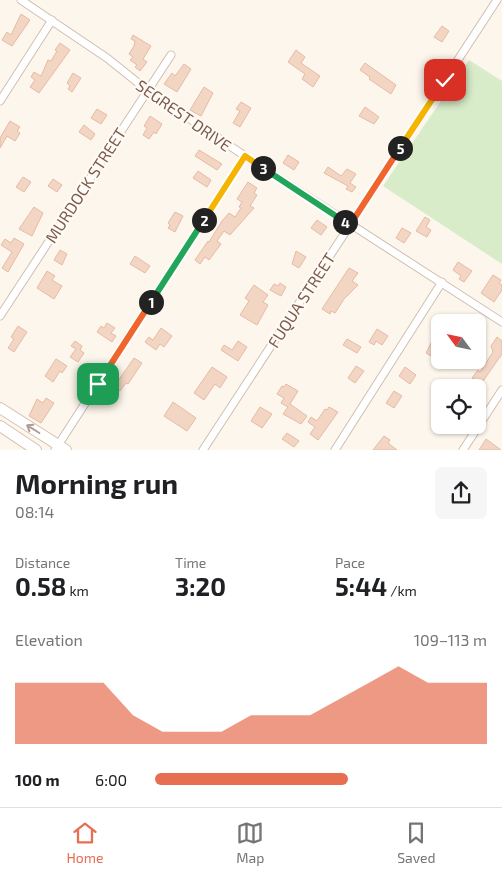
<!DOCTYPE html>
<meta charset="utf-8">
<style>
body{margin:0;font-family:"Exo 2",sans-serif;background:#f6f6f6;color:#202124;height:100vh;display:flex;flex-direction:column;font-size:19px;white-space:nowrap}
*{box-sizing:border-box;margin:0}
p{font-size:16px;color:#757577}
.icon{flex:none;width:28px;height:28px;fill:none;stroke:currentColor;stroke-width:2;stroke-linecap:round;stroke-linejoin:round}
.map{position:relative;height:450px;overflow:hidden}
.side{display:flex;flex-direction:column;background:#fff;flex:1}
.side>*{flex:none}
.needle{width:32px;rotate:303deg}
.buttons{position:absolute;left:431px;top:314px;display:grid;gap:10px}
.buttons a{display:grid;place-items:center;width:55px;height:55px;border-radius:8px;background:#fff;box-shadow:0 1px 4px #0004;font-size:25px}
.pin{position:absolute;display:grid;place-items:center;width:42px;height:42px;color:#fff;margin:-21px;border-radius:10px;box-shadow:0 2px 8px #0006}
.km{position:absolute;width:25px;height:25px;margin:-12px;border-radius:50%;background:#222;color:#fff;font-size:14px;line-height:25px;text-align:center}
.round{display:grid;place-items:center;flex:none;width:52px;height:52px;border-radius:8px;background:#f6f6f6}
.summary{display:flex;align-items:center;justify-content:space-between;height:85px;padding:0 15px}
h1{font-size:28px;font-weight:700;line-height:38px}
.figures{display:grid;grid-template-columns:repeat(3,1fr);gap:8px;height:85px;padding:5px 15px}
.figures div{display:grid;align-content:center}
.figures b{font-size:25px;font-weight:700}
.figures small{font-size:14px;font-weight:400}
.figures p{font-size:14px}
.chart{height:140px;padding:10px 15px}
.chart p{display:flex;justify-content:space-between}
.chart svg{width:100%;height:90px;margin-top:5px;fill:#e76f51;opacity:.7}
ul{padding:0 15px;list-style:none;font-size:16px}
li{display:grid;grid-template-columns:80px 60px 1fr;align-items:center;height:38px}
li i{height:12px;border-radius:6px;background:#e76f51}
.menu{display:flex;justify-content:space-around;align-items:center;height:70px;border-top:1px solid #e0e0e0;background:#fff;font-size:14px;color:#757577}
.menu a{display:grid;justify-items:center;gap:2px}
.menu .on{color:#e76f51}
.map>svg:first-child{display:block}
</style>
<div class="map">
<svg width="502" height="450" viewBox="0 0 502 450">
<rect width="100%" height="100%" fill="#fdf6ec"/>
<path fill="#d8ecc9" d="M 469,60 L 502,81 L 502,264 L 383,186 Z"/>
<path fill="#f3d5c3" stroke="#e6bba3" d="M 21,14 L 30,20 L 12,46 L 2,40 L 7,32 L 11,35 Z
M 442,26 L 449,31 L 442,42 L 434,37 Z
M 133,35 L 151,46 L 143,59 L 147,62 L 140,71 L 135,67 L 137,65 L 130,60 L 133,57 L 129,54 L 134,46 L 135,41 L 131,39 Z
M 60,43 L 70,50 L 39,93 L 30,87 L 35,80 L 31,77 L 34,72 L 41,76 L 48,60 L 51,61 L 57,51 L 55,50 Z
M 296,50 L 305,57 L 301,63 L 320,76 L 313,87 L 302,79 L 305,74 L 288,62 Z
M 365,63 L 396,85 L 391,94 L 369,79 L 370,77 L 360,70 Z
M 184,64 L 191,69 L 177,92 L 164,84 L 172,73 L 175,76 Z
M 73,73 L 81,78 L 72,92 L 68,89 L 70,86 L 67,83 Z
M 204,87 L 213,93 L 201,116 L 190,110 Z
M 241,102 L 251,108 L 240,127 L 233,123 L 240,111 L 236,109 Z
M 365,107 L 379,117 L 374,124 L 359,116 Z
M 97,109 L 107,115 L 101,124 L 91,118 Z
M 150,116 L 162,124 L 156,134 L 154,132 L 149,139 L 143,135 L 147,128 L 144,126 Z
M 10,121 L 20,127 L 17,131 L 20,133 L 15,141 L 7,136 L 0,148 L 0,138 Z
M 84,125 L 95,134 L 91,140 L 79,132 Z
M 199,150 L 222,164 L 217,170 L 195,156 Z
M 288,155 L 299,162 L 294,170 L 283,163 Z
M 328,167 L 341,176 L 347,169 L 356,174 L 350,183 L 356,187 L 352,192 L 346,189 L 348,186 L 324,173 Z
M 198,171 L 211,180 L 207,187 L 193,178 Z
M 23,177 L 31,182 L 24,192 L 16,187 Z
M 53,179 L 62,185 L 57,192 L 48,186 Z
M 248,182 L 257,188 L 254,193 L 257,195 L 250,206 L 254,208 L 230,235 L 224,231 L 217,241 L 221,244 L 209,260 L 205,257 L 200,264 L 195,260 L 208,241 L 209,242 L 222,221 L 229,213 L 235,217 L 241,208 L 239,207 L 242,202 L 237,199 Z
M 34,207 L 43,213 L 32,236 L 19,229 Z
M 175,212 L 183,216 L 175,232 L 168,228 L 170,225 L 168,223 Z
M 425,217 L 430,220 L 426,227 L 431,230 L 427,237 L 416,231 Z
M 317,220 L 327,227 L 321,235 L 311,228 Z
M 402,228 L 411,233 L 404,243 L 396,238 Z
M 14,238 L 24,244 L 8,272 L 2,268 L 12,252 L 1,245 L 5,239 L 11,243 Z
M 60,250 L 67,254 L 62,265 L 54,260 Z
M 296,251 L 306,257 L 299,268 L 292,264 Z
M 135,256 L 150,266 L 145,273 L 130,264 Z
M 458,262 L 472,271 L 464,282 L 459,279 L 461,276 L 453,270 Z
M 349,268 L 358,273 L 352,281 L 358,285 L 344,299 L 335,313 L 331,311 L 330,314 L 322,309 Z
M 47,271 L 55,276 L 52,280 L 62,286 L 54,299 L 37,288 Z
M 493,275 L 501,280 L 499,283 L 502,285 L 502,290 L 494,302 L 481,293 Z
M 280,283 L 286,287 L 281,296 L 270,290 L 274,284 L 278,286 Z
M 254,285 L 268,295 L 263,302 L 268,305 L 257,325 L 240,315 L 249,301 L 245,298 Z
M 107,323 L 115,328 L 111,333 L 116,336 L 112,342 L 97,332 L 101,326 L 104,328 Z
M 18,326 L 27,332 L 14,352 L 8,348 L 14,339 L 11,337 Z
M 161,328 L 172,336 L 164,347 L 160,344 L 156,350 L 145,342 L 149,337 L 153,340 Z
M 377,329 L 388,336 L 382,345 L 376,341 L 374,345 L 369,342 Z
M 435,335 L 440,338 L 440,351 L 435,358 L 426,353 Z
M 497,337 L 502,341 L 502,354 L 481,384 L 472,378 L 478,370 L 480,372 L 493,352 L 491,346 Z
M 347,339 L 361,347 L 357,353 L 343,345 Z
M 75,341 L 82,346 L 80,350 L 84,353 L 78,362 L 70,357 L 76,349 L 71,346 Z
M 238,341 L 247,347 L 238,361 L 221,350 L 224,345 L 232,350 Z
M 134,358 L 142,363 L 128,384 L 126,383 L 120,391 L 108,382 L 112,377 L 118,381 Z
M 56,359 L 67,366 L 62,373 L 60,371 L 53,382 L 45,376 Z
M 356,366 L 364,371 L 355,383 L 348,378 Z
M 212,367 L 227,377 L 220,388 L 215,384 L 204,400 L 194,393 Z
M 405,367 L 416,375 L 410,384 L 399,376 Z
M 286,384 L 298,391 L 290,404 L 307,416 L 301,424 L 283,414 L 288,407 L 281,403 L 284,398 L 277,394 L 282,386 L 284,387 Z
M 394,391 L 402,396 L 394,408 L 386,403 Z
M 46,398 L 54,403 L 41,423 L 29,416 L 37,399 L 43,403 Z
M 173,402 L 196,418 L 187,431 L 164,416 Z
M 260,407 L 272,414 L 262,428 L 251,421 Z
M 329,407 L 338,412 L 318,440 L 310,434 L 315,427 L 308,422 L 311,417 L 317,421 L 325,409 L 327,410 Z
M 287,433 L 299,441 L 294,447 L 282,439 Z
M 384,436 L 390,440 L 388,443 L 397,450 L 373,450 Z
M 486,439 L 501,450 L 479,450 Z"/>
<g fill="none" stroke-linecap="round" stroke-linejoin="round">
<g stroke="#d1beb0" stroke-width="9">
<path id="street" d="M 21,0 L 107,58 L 147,90 L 245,156 L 502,322
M 0,101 L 52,20
M 0,316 L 171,55
M 55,450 L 245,156
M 203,450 L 497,0
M 335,450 L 442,282
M 463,450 L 502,390"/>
</g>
<g stroke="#d6c0b0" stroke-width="12">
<path id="secondary" d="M 0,408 L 66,450
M 0,426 L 36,450"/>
</g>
<use href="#street" stroke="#fff" stroke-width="7"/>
<use href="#secondary" stroke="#fff" stroke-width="10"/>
</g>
<defs><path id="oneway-shaft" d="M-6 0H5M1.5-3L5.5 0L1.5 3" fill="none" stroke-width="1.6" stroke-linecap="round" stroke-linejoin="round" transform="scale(1.25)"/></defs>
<use stroke="#af9d94" href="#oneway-shaft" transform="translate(33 429) rotate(-148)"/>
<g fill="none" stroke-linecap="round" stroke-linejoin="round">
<g stroke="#fff" stroke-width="10">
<path id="split-1" d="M 98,384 L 151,302"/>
</g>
<g stroke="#fff" stroke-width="10">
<path id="split-2" d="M 151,302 L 204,220"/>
</g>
<g stroke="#fff" stroke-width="10">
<path id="split-3" d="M 204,220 L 245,156 L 263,168"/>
</g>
<g stroke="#fff" stroke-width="10">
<path id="split-4" d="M 263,168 L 345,222"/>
</g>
<g stroke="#fff" stroke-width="10">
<path id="split-5" d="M 345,222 L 350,225 L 400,148"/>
</g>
<g stroke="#fff" stroke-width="10">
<path id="split-6" d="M 400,148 L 445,80"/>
</g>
<use href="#split-1" stroke="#f0652b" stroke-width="6"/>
<use href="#split-2" stroke="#22a559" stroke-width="6"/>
<use href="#split-3" stroke="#f5b400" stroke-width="6"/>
<use href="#split-4" stroke="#22a559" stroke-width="6"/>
<use href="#split-5" stroke="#f0652b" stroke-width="6"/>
<use href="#split-6" stroke="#f5b400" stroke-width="6"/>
</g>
<g text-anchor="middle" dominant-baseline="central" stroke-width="4.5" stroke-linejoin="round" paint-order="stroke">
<g font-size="16" fill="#7a5c4d" stroke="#fffaf3">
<text transform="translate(184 115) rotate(35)">SEGREST DRIVE</text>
<text transform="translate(85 185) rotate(-57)">MURDOCK STREET</text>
<text transform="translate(301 300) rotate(-57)">FUQUA STREET</text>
</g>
</g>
</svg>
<div class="buttons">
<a><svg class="needle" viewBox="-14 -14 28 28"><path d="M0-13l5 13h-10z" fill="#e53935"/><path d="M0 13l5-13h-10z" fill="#757577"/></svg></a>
<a><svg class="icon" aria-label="locate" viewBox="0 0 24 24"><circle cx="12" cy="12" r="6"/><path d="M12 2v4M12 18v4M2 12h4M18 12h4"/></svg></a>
</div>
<div class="pin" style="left:98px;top:384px;background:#1e9e55"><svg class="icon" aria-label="arrive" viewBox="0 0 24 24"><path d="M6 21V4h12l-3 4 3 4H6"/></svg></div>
<div class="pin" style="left:445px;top:80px;background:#d93025"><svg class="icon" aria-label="check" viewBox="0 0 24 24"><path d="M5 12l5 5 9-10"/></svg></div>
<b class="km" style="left:151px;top:302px">1</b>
<b class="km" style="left:204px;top:220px">2</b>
<b class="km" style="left:263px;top:168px">3</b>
<b class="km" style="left:345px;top:222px">4</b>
<b class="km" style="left:400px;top:148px">5</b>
</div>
<section class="side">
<div class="summary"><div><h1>Morning run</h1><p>08:14</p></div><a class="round"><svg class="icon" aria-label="share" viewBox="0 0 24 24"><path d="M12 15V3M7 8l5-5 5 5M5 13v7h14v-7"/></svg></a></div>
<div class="figures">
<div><p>Distance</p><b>0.58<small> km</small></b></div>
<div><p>Time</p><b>3:20</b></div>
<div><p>Pace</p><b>5:44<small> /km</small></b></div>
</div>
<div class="chart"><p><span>Elevation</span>109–113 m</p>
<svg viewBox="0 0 160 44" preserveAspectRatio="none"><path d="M0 44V14L10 14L20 14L30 14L40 30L50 38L60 38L70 38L80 30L90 30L100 30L110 22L120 14L130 6L140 14L150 14L160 14V44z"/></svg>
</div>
<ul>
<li><b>100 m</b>6:00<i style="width:58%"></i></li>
</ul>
</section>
<nav class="menu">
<a class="on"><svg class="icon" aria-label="home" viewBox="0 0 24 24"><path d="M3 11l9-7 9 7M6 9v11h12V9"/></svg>Home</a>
<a><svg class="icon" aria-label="map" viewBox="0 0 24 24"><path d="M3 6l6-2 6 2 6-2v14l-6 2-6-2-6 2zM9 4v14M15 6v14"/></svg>Map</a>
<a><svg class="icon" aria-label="saved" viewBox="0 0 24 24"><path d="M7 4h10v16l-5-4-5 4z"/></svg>Saved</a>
</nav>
